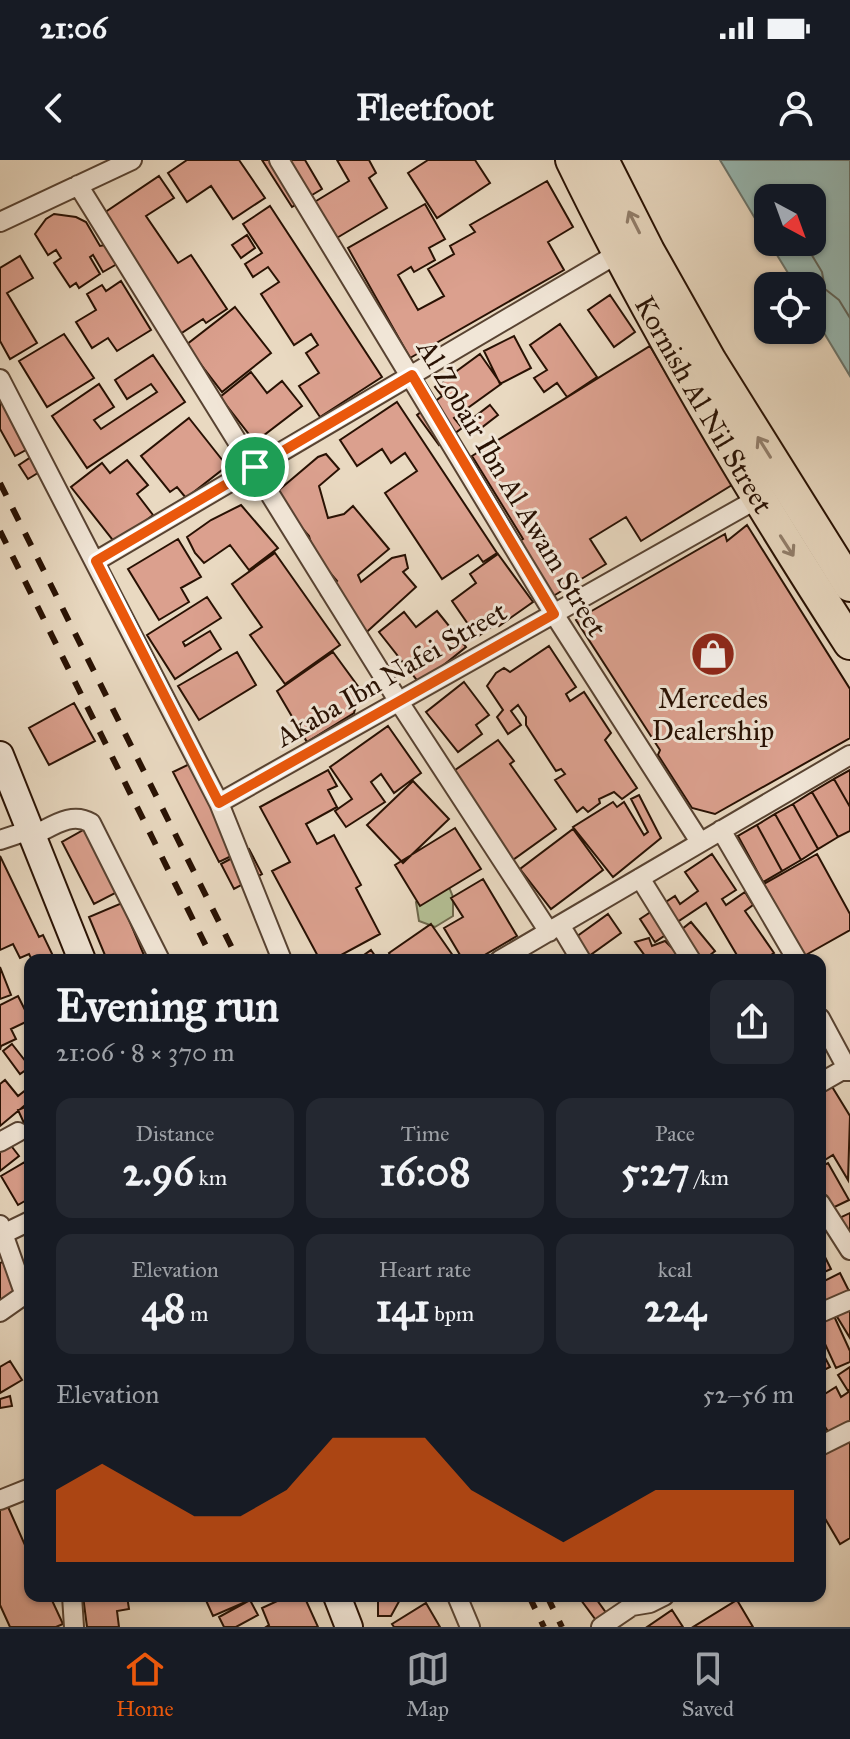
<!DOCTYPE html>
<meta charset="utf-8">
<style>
body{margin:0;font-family:"IM FELL Great Primer",serif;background:#242831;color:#f1f3f6;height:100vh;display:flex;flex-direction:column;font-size:30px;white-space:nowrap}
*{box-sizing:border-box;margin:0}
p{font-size:26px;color:#9ea1a6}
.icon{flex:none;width:44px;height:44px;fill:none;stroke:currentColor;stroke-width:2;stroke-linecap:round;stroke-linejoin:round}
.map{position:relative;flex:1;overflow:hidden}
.sheet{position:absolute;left:24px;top:794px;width:802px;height:648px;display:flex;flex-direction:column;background:#171b24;border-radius:16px;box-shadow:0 2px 6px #0004}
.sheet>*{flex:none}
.needle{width:52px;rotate:139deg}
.tools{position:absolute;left:754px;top:24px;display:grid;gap:16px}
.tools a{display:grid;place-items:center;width:72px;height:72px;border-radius:16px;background:#171b24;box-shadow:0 2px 6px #0004;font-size:40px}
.pin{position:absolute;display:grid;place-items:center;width:68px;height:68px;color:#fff;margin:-34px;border:4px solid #fff;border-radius:50%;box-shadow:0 2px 8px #0007}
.round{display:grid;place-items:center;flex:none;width:84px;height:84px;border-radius:16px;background:#242831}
.headline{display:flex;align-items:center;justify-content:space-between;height:136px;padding:0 32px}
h1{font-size:44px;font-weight:800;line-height:60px}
.figures{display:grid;grid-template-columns:repeat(3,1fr);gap:12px;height:136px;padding:8px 32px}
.figures div{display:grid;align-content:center;border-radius:16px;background:#242831;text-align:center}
.figures b{font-size:40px;font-weight:800}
.figures small{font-size:22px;font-weight:400}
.figures p{font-size:22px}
.chart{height:224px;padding:16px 32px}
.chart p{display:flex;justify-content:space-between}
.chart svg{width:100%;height:144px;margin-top:8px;fill:#ea580c;opacity:.7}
.status{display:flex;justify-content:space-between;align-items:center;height:56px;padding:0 40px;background:#171b24;direction:ltr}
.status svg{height:22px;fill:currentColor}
header{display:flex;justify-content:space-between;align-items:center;height:104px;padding:0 32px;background:#171b24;font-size:36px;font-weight:800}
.menu{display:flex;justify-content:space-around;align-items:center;height:112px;border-top:2px solid #363941;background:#171b24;font-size:22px;color:#9ea1a6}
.menu a{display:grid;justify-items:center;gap:4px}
.menu .current{color:#ea580c}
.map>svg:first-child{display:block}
</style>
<div class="status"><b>21:06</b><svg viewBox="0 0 49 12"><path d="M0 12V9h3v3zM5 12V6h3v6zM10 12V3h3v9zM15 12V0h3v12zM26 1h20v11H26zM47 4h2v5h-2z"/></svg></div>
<header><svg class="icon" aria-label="back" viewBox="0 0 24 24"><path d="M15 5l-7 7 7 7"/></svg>Fleetfoot<svg class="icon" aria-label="person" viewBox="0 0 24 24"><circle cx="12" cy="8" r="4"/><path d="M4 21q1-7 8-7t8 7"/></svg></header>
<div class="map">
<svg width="850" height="1467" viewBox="0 0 850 1467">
<rect width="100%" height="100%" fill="#e9d9c1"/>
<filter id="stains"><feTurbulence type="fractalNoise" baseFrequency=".0025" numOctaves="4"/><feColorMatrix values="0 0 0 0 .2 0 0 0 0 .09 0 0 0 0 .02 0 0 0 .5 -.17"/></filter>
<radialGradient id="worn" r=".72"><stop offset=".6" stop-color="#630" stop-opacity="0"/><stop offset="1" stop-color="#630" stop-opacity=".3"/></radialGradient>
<path fill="#b4c095" stroke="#6e684c" stroke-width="2" d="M 449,727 L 453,737 L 453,756 L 435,767 L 419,761 L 416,742 Z"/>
<path fill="#97bab5" stroke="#6b766e" stroke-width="2" d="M 720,0 L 850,0 L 850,216 L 812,153 L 812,126 L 796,126 L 769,82 L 812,82 L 812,38 L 768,38 L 768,80 Z"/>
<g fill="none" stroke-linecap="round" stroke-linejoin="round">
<path stroke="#60665c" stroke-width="2" d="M 804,82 L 822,112 L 825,129 L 839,140 L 850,158"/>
</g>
<path fill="#dba08e" stroke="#281103" stroke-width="2" d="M 187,0 L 239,0 L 265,38 L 233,59 L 211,26 L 187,42 L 168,13 Z
M 262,0 L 305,0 L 322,29 L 292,47 Z
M 337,0 L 369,0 L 376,13 L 369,18 L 387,48 L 325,85 L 303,49 L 349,21 Z
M 428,0 L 475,0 L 490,23 L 437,58 L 408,13 Z
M 159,16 L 174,38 L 146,56 L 178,103 L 191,95 L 227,149 L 206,163 L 203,159 L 174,178 L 95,59 Z
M 547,21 L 573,67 L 548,82 L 564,110 L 410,198 L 348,88 L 425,44 L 445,79 L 429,88 L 435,100 L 414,112 L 411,107 L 398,115 L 418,150 L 444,136 L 428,109 L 454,94 L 450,86 L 475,72 L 470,65 Z
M 270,46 L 382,217 L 320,257 L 299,226 L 319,213 L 306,193 L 318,185 L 311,174 L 294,185 L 261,134 L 279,122 L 268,107 L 253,117 L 245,104 L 262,93 L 243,64 Z
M 54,54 L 76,57 L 86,62 L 100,86 L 105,85 L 117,104 L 103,112 L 93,95 L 90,97 L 100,114 L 79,128 L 76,123 L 70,127 L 54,103 L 61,98 L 56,90 L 48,95 L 35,74 L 46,59 Z
M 247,75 L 255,88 L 241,98 L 232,85 Z
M 20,96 L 33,118 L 7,133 L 37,183 L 10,199 L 0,181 L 0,108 Z
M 121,121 L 151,170 L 117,191 L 108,178 L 92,188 L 76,162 L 96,150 L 87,134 L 102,125 L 106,131 Z
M 610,135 L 635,172 L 614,187 L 588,150 Z
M 235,147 L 271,193 L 222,232 L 186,185 Z
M 560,164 L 597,217 L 567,237 L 557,223 L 544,232 L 534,218 L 547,210 L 530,185 Z
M 64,174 L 94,218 L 47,247 L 19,201 Z
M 514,176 L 531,208 L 500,224 L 484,191 Z
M 650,186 L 732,325 L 641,381 L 626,357 L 590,379 L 606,404 L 550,438 L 516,383 L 523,379 L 472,296 Z
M 480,194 L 501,224 L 454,258 L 462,268 L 439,285 L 417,255 L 442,236 L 435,227 Z
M 153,195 L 185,242 L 87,308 L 52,256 L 99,224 L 114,247 L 94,260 L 101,269 L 157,232 L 151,224 L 127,239 L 115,220 Z
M 251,212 L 267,233 L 282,221 L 302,246 L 255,282 L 220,237 Z
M 0,225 L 33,286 L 15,296 L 0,269 Z
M 397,242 L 497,393 L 483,402 L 478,395 L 442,419 L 385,333 L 417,311 L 405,293 L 391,303 L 382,289 L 357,306 L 340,280 Z
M 490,245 L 498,255 L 472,275 L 464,265 Z
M 189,258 L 227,306 L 186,338 L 177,327 L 170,332 L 141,296 Z
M 37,293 L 46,308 L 28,319 L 19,305 Z
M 326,294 L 339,309 L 319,326 L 328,358 L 344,354 L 353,346 L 389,389 L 358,415 L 361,422 L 392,398 L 405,395 L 408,408 L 403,412 L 416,427 L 359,479 L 321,435 L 337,421 L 314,394 L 309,376 L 273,335 L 318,297 Z
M 127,300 L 148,325 L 137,334 L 153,355 L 116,384 L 71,327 L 102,303 L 110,313 Z
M 241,345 L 278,388 L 249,410 L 230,385 L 204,403 L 195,393 L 187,377 L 211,360 Z
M 747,365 L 850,529 L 850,578 L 715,654 L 692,648 L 658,595 L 660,590 L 576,460 L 725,374 L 727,381 Z
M 178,379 L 201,417 L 181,428 L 189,442 L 159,460 L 128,409 Z
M 275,393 L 340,485 L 285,524 L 250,475 L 262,467 L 232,424 Z
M 498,394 L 533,442 L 499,466 L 497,463 L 477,477 L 452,441 L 476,423 L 470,414 Z
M 207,437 L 221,458 L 183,482 L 185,486 L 210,471 L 221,489 L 175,519 L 147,475 Z
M 437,451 L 466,487 L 420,524 L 379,472 L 404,452 L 416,467 Z
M 549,486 L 576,527 L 566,534 L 570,541 L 584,532 L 611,573 L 605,580 L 637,628 L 622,639 L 614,632 L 599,639 L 600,643 L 588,652 L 583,647 L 577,652 L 555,620 L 565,614 L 561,609 L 556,611 L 526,565 L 526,557 L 518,545 L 511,551 L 521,565 L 508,574 L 497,557 L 503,550 L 487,526 L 496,513 L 504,508 L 510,512 Z
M 237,492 L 256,525 L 199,560 L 178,526 Z
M 333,492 L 360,529 L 354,553 L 307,582 L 277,531 Z
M 464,522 L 489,555 L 476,565 L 482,574 L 458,592 L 426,552 Z
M 74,543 L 95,581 L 49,605 L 29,568 Z
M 388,566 L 421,613 L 394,633 L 381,614 L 371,622 L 385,642 L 346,667 L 335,651 L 352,639 L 330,607 Z
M 498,580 L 514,601 L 510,604 L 556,669 L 510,702 L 448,615 Z
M 200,599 L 246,689 L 219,702 L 173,612 Z
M 328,610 L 337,626 L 328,630 L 337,647 L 306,664 L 317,684 L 334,675 L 361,725 L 356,728 L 380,774 L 332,800 L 320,800 L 272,711 L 290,702 L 260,647 Z
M 850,610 L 850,647 L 834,619 Z
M 834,619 L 850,647 L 850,671 L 838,677 L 812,632 Z
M 413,621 L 449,659 L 403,703 L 367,665 Z
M 812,632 L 838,677 L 818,689 L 793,644 Z
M 639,635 L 661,678 L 613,717 L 573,667 L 613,642 L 617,647 L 624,642 L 644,675 L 648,672 L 631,639 Z
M 793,644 L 818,689 L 801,700 L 775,654 Z
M 775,654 L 801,700 L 782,711 L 757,665 Z
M 757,665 L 782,711 L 763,722 L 738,676 Z
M 455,668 L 481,709 L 420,746 L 395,705 Z
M 85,669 L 127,727 L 94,744 L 62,682 Z
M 573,669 L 603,710 L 551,749 L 520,709 Z
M 249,689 L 262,714 L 234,729 L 221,704 Z
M 712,694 L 736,730 L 722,739 L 726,745 L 745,732 L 753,745 L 745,751 L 774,793 L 763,800 L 733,800 L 738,797 L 706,743 L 664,771 L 667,774 L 655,782 L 640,759 L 675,736 L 680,744 L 698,731 L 685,712 Z
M 817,694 L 850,754 L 850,770 L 804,796 L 764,724 Z
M 0,696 L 39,777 L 43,775 L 55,800 L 32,800 L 29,794 L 20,798 L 13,784 L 0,790 Z
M 483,719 L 517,776 L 476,800 L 463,800 L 444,768 L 463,757 L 451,738 Z
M 122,743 L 146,800 L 107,800 L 89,757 Z
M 608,754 L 621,773 L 589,796 L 576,777 Z
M 691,762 L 715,791 L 704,800 L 683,800 L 667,781 Z
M 431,764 L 456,800 L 393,800 L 389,793 Z
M 649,778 L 652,786 L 665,781 L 680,796 L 676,800 L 648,800 L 635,782 Z
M 371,790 L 378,800 L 357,800 Z
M 0,807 L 11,835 L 0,839 Z
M 18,836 L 30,860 L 11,869 L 16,879 L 1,886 L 0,890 L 0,845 Z
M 12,884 L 30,907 L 20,914 L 3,891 Z
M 5,920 L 18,936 L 27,929 L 30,934 L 30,941 L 0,966 L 0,924 Z
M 831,925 L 850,956 L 848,1020 L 833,995 L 820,1003 L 820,932 Z
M 30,945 L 30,976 L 18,950 Z
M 9,983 L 19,996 L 0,1011 L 0,990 Z
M 25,1002 L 30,1011 L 30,1038 L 18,1045 L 1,1016 Z
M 828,1003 L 849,1040 L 820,1054 L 820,1007 Z
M 850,1053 L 850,1095 L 835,1060 Z
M 823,1093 L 831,1109 L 820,1114 L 820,1095 Z
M 13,1097 L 29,1135 L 0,1147 L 0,1103 Z
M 840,1113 L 850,1133 L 820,1148 L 820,1123 Z
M 850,1146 L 850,1178 L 836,1155 Z
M 834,1156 L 850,1191 L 850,1202 L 836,1208 L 820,1173 L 820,1162 Z
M 820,1188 L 830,1207 L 820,1212 Z
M 10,1201 L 22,1220 L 0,1233 L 0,1207 Z
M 850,1207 L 850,1229 L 848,1231 L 838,1215 Z
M 836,1227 L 841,1237 L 850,1231 L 850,1263 L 831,1276 L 820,1259 L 820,1237 Z
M 10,1236 L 12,1246 L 0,1248 L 0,1239 Z
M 850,1278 L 850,1378 L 840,1384 L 820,1350 L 820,1296 Z
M 5,1340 L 28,1392 L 30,1391 L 30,1436 L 50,1436 L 63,1464 L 56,1467 L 10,1467 L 0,1445 L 0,1342 Z
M 83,1436 L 127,1436 L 129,1449 L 117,1451 L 119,1467 L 87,1467 Z
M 204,1436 L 259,1436 L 213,1456 Z
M 288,1436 L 304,1436 L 318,1467 L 266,1467 L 269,1465 L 262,1448 Z
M 378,1436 L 377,1436 L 402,1436 L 391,1456 L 378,1456 Z
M 578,1436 L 594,1436 L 612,1461 L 601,1467 Z
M 250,1440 L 258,1455 L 236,1467 L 224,1467 L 219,1457 Z
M 737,1440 L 753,1467 L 693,1467 Z
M 426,1443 L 440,1467 L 394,1467 L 392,1464 Z
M 672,1450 L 683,1467 L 647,1467 Z"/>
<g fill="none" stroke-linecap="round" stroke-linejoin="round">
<g stroke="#584332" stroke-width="22">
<path id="street" d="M 279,0 L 554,454 L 700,682
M 78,25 L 399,542 L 549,772
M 0,62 L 132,0
M 0,219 L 219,643 L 282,800
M 96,401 L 617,94
M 219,643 L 757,339
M 721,670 L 797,800
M 32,676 C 52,667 71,651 91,663 L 160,800
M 0,680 L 30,670
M 640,718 L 691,800
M 560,765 L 581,800
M 500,800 L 850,595
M 820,858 L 848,910
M 820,923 L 841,911 L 850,911
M 0,982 L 18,972
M 820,1043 L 850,1090
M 0,1065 L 22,1127 L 30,1134
M 3,1074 L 30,1061
M 0,1152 L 27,1133
M 820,1153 L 850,1140
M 820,1286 L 850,1271
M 0,1340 L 30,1328
M 72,1436 L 74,1467
M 457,1436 L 470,1467
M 601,1467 L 632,1446 L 650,1443 L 664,1436"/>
</g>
<g stroke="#281103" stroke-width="30">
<path id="secondary" d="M 0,595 L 82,800
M 337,1436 L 349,1467"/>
</g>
<g stroke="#281103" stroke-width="36">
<g id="highway">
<path id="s1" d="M 572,0 C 653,167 749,327 850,483"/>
<path d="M 602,0 L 648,91 L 710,201 L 850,425"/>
</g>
</g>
<use href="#street" stroke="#f1e6d7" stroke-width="18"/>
<use href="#secondary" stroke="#f1e6d7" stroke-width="26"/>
<use href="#highway" stroke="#e9d9c1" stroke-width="32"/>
<path stroke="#281103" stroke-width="6" stroke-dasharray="14 14" stroke-linecap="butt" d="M 0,323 L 238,800
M 0,371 L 213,800
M 529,1436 L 544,1467
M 547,1436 L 562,1467"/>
</g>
<defs><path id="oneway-shaft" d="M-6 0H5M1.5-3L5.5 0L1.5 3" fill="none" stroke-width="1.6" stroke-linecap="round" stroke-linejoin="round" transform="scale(2)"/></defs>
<g stroke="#927f6c">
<use href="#oneway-shaft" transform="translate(634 62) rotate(-117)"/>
<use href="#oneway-shaft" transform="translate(764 287) rotate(-122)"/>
<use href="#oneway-shaft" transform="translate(787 386) rotate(57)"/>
</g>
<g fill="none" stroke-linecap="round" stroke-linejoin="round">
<g stroke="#fff" stroke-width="16">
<path id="route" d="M 412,215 L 554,454 L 219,643 L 96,401 Z"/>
</g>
<use href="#route" stroke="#ea580c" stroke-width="10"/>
</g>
<defs>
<g id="shop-disc" transform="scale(2.3)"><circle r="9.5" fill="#8f2418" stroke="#f1e6d7"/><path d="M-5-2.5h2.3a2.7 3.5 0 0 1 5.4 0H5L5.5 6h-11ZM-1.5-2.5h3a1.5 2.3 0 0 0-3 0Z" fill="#fff"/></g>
</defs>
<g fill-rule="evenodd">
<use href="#shop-disc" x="713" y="494"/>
</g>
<g text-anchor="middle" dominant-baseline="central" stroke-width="6" stroke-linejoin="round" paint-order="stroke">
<g font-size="28" fill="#281103" stroke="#f1e6d7">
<text stroke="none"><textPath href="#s1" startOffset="278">Kornish Al Nil Street</textPath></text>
<text transform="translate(512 328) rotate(59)">Al Zobair Ibn Al Awam Street</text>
<text transform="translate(391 514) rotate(-30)">Akaba Ibn Nafei Street</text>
</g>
<g font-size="28" fill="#281103" stroke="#f1e6d7">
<text x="713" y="538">Mercedes<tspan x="713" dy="32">Dealership</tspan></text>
</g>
</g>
<rect width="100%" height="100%" filter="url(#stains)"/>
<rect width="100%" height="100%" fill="url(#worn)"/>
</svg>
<div class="tools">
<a><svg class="needle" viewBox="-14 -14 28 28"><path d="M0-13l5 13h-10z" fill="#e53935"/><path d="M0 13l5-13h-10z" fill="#9ea1a6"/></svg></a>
<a><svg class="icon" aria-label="locate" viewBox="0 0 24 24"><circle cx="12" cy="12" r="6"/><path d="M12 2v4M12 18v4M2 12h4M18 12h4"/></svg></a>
</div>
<div class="pin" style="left:255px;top:307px;background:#1e9e55"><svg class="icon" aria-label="arrive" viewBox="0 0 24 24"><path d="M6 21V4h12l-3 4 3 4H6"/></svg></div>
<section class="sheet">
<div class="headline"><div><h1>Evening run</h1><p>21:06 · 8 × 370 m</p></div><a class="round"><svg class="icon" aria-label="share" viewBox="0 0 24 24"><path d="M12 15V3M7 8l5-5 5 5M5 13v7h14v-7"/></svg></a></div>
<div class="figures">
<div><p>Distance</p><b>2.96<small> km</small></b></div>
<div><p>Time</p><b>16:08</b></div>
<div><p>Pace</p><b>5:27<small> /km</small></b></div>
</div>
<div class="figures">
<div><p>Elevation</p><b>48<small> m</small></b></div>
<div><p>Heart rate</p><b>141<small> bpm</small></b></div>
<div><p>kcal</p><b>224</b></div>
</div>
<div class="chart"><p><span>Elevation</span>52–56 m</p>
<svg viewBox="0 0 160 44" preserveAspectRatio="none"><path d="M0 44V22L10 14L20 22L30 30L40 30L50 22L60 6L70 6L80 6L90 22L100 30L110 38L120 30L130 22L140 22L150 22L160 22V44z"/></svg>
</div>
</section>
</div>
<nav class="menu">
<a class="current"><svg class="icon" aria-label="home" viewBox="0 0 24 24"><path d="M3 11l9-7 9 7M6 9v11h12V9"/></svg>Home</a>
<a><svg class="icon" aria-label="map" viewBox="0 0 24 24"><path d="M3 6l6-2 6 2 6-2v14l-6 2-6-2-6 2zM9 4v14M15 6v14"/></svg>Map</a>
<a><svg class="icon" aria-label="saved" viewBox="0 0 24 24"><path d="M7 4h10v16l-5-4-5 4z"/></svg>Saved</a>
</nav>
